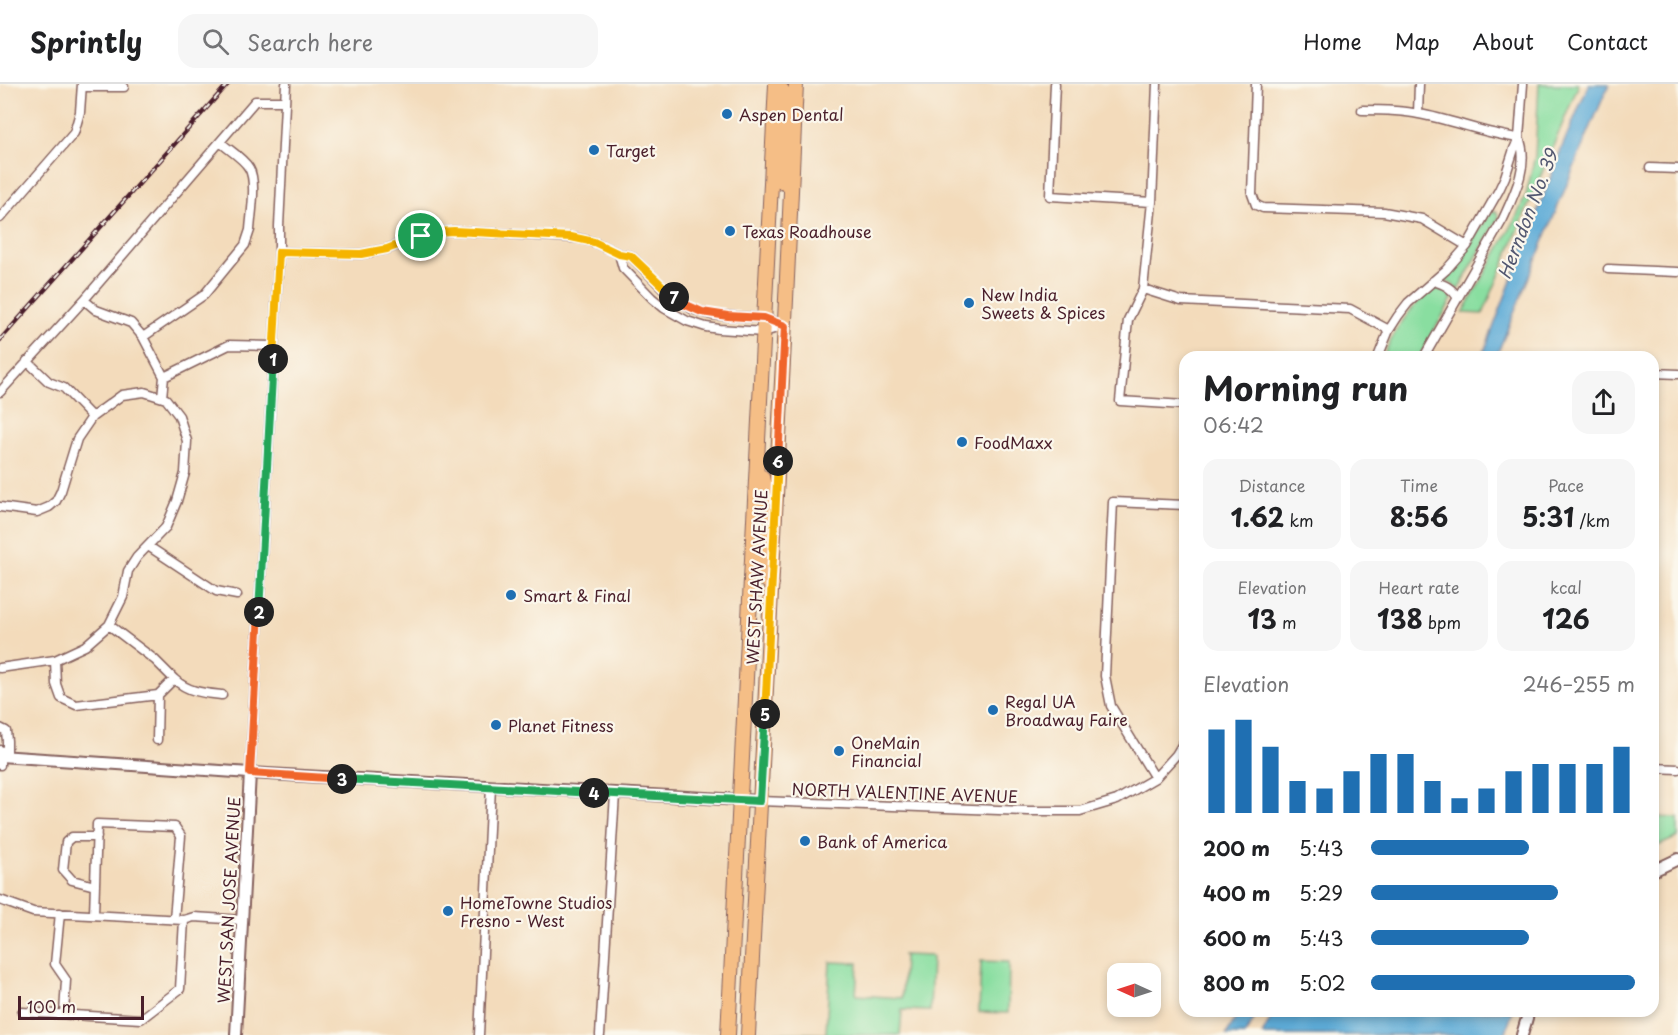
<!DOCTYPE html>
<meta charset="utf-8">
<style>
body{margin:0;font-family:"Playpen Sans",sans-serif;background:#f6f6f6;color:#202124;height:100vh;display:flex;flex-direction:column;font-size:22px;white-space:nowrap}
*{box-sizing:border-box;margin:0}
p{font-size:20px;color:#757577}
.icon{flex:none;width:33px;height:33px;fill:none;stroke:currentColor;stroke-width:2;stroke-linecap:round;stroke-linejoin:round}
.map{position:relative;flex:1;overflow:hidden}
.details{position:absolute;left:1179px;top:267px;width:480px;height:666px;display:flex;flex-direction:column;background:#fff;border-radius:18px;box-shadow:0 3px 9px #0003}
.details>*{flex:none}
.needle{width:39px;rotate:273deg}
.controls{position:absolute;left:1107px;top:879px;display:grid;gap:12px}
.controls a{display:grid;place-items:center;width:54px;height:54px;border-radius:12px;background:#fff;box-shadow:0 3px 9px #0003;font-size:30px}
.scale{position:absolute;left:18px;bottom:15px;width:126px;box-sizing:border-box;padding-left:6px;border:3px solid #4a1f2b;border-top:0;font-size:16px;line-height:21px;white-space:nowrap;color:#4a1f2b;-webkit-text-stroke:4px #fbf7ec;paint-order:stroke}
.pin{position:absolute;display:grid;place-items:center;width:51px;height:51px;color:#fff;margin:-26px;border:3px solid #fff;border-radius:50%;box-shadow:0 2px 6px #0007}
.km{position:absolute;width:30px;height:30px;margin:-15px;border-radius:50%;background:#222;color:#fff;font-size:16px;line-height:30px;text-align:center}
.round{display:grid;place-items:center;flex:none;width:63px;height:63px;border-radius:18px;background:#f6f6f6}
.head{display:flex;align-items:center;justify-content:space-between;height:102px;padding:0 24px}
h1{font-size:33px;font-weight:700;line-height:45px}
.metrics{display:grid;grid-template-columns:repeat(3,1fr);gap:9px;height:102px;padding:6px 24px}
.metrics div{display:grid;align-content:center;border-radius:15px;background:#f6f6f6;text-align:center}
.metrics b{font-size:26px;font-weight:700}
.metrics small{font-size:16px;font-weight:400}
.metrics p{font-size:16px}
.chart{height:168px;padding:12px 24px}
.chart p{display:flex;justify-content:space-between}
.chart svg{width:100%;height:108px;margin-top:6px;stroke:#1f6fb2;stroke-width:6}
ul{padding:0 24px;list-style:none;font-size:20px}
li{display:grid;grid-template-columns:96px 72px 1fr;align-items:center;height:45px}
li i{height:15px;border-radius:8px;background:#1f6fb2}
header{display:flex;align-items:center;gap:36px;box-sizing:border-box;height:84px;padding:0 30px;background:#fff;border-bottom:2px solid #e0e0e0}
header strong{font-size:28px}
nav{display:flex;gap:33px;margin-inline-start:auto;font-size:21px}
.search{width:420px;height:54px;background:#f6f6f6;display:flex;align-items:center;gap:15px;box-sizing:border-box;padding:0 21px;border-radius:18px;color:#757577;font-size:22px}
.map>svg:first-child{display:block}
</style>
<header>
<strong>Sprintly</strong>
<div class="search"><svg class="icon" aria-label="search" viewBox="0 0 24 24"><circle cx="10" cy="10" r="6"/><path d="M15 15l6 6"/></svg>Search here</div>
<nav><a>Home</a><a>Map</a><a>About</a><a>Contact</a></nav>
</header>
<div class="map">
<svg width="1678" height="951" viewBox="0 0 1678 951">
<rect width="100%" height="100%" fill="#fbf7ec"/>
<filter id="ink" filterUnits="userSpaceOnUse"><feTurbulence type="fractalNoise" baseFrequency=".0167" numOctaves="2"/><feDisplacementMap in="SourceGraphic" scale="12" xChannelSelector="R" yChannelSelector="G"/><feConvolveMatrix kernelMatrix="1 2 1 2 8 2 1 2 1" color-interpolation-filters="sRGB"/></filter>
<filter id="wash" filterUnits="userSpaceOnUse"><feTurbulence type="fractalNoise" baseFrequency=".008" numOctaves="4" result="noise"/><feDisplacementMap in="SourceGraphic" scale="24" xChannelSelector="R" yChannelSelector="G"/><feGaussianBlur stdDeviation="1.35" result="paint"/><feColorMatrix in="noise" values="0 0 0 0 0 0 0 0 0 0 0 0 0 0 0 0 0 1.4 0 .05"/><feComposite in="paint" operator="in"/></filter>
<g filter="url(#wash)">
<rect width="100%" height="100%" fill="#f3dbbb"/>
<path fill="#89dea0" stroke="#6a7e66" stroke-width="1.5" d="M 1539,0 L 1579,0 L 1483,230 L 1463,229 L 1515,136 L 1526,111 L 1535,72 Z
M 1496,127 L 1499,133 L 1458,206 L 1452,200 L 1442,195 L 1456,180 L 1491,128 Z
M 1432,204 C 1442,205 1447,207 1452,215 L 1419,273 L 1383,273 C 1395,245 1409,225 1432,204 Z
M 1653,733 L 1678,734 L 1678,753 L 1653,764 Z
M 903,871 L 932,872 L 930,927 L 902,926 L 900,951 L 759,951 L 759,948 L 826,950 L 830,878 L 858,879 L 856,911 L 902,914 L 904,873 Z
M 981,877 L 1009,878 L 1008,929 L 979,928 Z"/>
<path fill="#5dabd7" stroke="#546581" stroke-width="1.5" d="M 1589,0 L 1609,0 L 1586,54 L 1496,273 L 1482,273 L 1562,63 Z
M 1240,927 L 1259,927 L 1245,951 L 1226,951 Z
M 1275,927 L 1513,927 L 1505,951 L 1262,951 Z"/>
</g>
<g filter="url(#ink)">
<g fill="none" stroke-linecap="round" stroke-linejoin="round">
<g stroke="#85615d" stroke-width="11">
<path id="minor" d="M 1055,0 L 1050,112 L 1152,118
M 1157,0 L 1152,118 L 1143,205 L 1128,236 L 1120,317 L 1185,321
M 1256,0 L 1252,110 L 1256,121 L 1263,124 L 1384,128 L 1422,135 L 1467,162
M 82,3 L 124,3
M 1362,26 C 1381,26 1400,26 1419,30 C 1453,36 1485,50 1519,54
M 1418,30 L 1419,0
M 1650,84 L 1678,85
M 0,134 L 74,49 L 80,28 L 82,0
M 279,168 L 361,170 L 387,165 L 421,152 L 435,148 L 454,147 L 577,154 L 594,158 L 619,170 L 631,172 L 667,208 L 692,225 L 712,231 L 764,234 L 785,242
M 619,170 L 623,184 L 652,214 L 664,224 L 687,237 L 706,243 L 719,245 L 764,248 L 784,242
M 1608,185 L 1678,188
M 1433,197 C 1444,200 1452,204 1458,214
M 1143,205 L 1181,217 L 1350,225 L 1389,246
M 84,216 L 96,226 L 131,239 L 143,253 L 164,293
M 143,253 L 204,211 L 245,161 L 250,146 C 251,130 257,97 249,84 C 243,74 229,66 220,58
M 1378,273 L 1389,246 L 1398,232 L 1408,219 L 1446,186 L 1467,162 L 1499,106 L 1505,93 L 1514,65 L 1519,54 L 1523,0
M 1424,273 L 1503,135 C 1514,111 1530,80 1519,54
M 27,277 L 49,298 L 64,304 L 92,333
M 1653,289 L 1678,290
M 0,308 L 84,216 L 255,17 L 284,17
M 162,313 L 164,293 L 229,261 L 274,262
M 0,423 L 37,428 L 49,423 L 56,417 L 61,407 L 77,355 L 92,333 L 122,311 L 144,308 L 166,315 L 179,332 L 187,357 L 185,389 L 177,417 L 166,443 L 137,473 L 128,487 L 123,513 L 109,541 L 85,562 L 55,576 L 0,584
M 148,462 L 216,507 L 237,511
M 55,576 L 56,600 L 61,614 L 76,621 L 158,611 L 174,595 L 155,576 L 109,541
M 174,595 C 188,608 203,609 222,611
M 0,644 L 6,647 L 7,657 L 7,673
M 157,656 L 158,611
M 0,666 L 0,681
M 1653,684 L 1678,685
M 250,689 L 279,168 L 279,142 L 286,0
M 1155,694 L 1111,622 L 1105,592 L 1113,418 L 1185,421
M 760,717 L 1028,727 L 1080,727 L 1117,716 L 1155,694 L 1176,671 L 1185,656
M 95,802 L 72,796 L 63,786 L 66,758 L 72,753 L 97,753
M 0,816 L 33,828 L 184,836 L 194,833 L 242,836
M 60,829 L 55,880 L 66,896 L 64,930
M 94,830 L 97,740 L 175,743 L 181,752 L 174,835
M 22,928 L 141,935 L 180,905 L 184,836
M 479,951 L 491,703
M 600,951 L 615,710"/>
</g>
<g stroke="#85615d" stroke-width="14">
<path id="tertiary" d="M 0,672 L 250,689 L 760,717
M 1653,787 L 1678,775
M 236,951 L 250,689
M 1522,951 L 1529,927"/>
</g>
<g stroke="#85615d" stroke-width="16">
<path id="primary" d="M 776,0 L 782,6 L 785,14 L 782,96 L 784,99
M 762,393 L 765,411 L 761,487 L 764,495 L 772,500
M 728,951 L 776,0
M 748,951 L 784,258 L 796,0"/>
</g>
<use href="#minor" stroke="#fff" stroke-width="8"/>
<use href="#tertiary" stroke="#fff" stroke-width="10"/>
<use href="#primary" stroke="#f5be86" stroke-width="14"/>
<g stroke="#4a1f2b" stroke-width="4.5">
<path id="rail" d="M 0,256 L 228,0"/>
</g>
<use href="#rail" stroke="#fbf7ec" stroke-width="2" stroke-dasharray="7" stroke-linecap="butt"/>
</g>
</g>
<g fill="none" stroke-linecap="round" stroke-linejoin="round" filter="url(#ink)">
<g stroke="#fff" stroke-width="12">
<path id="split-1" d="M 273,275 L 279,168 L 361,170 L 387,165 L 421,152"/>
</g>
<g stroke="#fff" stroke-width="12">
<path id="split-2" d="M 259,528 L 273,275"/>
</g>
<g stroke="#fff" stroke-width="12">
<path id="split-3" d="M 259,528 L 250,689 L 342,695"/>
</g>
<g stroke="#fff" stroke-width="12">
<path id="split-4" d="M 342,695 L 594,709"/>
</g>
<g stroke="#fff" stroke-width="12">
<path id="split-5" d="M 594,709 L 760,717 L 765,630"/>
</g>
<g stroke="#fff" stroke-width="12">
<path id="split-6" d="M 765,630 L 778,377"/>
</g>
<g stroke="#fff" stroke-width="12">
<path id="split-7" d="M 674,213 L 684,220 L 702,228 L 728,232 L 764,234 L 785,242 L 778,377"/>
</g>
<g stroke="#fff" stroke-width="12">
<path id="split-8" d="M 421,152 L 435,148 L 454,147 L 571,153 L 594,158 L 619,170 L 631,172 L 674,213"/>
</g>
<use href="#split-1" stroke="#f5b400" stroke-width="8"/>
<use href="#split-2" stroke="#22a559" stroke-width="8"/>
<use href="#split-3" stroke="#f0652b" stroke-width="8"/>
<use href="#split-4" stroke="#22a559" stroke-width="8"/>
<use href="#split-5" stroke="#22a559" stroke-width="8"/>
<use href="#split-6" stroke="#f5b400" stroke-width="8"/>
<use href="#split-7" stroke="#f0652b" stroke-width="8"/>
<use href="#split-8" stroke="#f5b400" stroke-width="8"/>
</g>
<g fill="#1f6fb2" stroke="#fbf7ec" stroke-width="2">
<circle cx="727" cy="30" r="6"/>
<circle cx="594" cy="66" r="6"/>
<circle cx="730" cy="147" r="6"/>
<circle cx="969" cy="219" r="6"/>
<circle cx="962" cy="358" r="6"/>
<circle cx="511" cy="511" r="6"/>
<circle cx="993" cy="626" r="6"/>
<circle cx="496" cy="641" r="6"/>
<circle cx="839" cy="667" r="6"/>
<circle cx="805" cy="757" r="6"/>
<circle cx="448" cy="827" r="6"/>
</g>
<g text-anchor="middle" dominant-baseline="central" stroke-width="4.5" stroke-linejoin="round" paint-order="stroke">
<g font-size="16" fill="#4a1f2b" stroke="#fbf7ec" text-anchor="start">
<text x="739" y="30">Aspen Dental</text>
<text x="606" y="66">Target</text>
<text x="742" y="147">Texas Roadhouse</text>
<text x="981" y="210">New India<tspan x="981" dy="18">Sweets &amp; Spices</tspan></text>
<text x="974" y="358">FoodMaxx</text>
<text x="523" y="511">Smart &amp; Final</text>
<text x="1005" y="617">Regal UA<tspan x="1005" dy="18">Broadway Faire</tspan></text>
<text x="508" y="641">Planet Fitness</text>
<text x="851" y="658">OneMain<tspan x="851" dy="18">Financial</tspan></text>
<text x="817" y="757">Bank of America</text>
<text x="460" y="818">HomeTowne Studios<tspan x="460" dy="18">Fresno - West</tspan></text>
</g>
<g font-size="16" fill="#4a1f2b" stroke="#fbf7ec">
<text transform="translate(756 493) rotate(-87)">WEST SHAW AVENUE</text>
<text transform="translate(905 708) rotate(2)">NORTH VALENTINE AVENUE</text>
<text transform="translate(228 816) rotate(-87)">WEST SAN JOSE AVENUE</text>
</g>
<g font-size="18" font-style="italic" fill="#525770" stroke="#fbf7ec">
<text transform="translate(1527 130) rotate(-69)">Herndon No. 39</text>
</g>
</g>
</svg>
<div class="controls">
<a><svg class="needle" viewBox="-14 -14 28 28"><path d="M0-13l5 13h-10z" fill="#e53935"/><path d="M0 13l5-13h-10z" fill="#757577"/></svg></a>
</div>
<div class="scale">100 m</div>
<div class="pin" style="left:421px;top:152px;background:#1e9e55"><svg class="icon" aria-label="arrive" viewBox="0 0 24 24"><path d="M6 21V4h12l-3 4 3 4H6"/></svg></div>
<b class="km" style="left:273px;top:275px">1</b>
<b class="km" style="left:259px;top:528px">2</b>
<b class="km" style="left:342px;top:695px">3</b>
<b class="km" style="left:594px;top:709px">4</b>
<b class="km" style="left:765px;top:630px">5</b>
<b class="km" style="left:778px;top:377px">6</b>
<b class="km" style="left:674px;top:213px">7</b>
<section class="details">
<div class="head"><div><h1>Morning run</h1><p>06:42</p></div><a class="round"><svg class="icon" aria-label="share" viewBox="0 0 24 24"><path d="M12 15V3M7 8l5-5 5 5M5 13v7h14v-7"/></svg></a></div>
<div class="metrics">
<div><p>Distance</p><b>1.62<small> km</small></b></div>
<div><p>Time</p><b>8:56</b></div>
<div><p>Pace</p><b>5:31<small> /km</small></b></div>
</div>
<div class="metrics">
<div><p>Elevation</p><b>13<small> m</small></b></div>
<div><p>Heart rate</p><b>138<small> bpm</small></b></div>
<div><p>kcal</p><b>126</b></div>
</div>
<div class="chart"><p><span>Elevation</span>246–255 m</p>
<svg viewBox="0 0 160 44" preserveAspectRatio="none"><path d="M5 44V10M15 44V6M25 44V17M35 44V31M45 44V34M55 44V27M65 44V20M75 44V20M85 44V31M95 44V38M105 44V34M115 44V27M125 44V24M135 44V24M145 44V24M155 44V17"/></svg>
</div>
<ul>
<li><b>200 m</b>5:43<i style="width:60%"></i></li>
<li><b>400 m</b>5:29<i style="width:71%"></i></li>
<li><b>600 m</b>5:43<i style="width:60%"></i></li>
<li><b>800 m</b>5:02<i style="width:100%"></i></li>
</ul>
</section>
</div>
